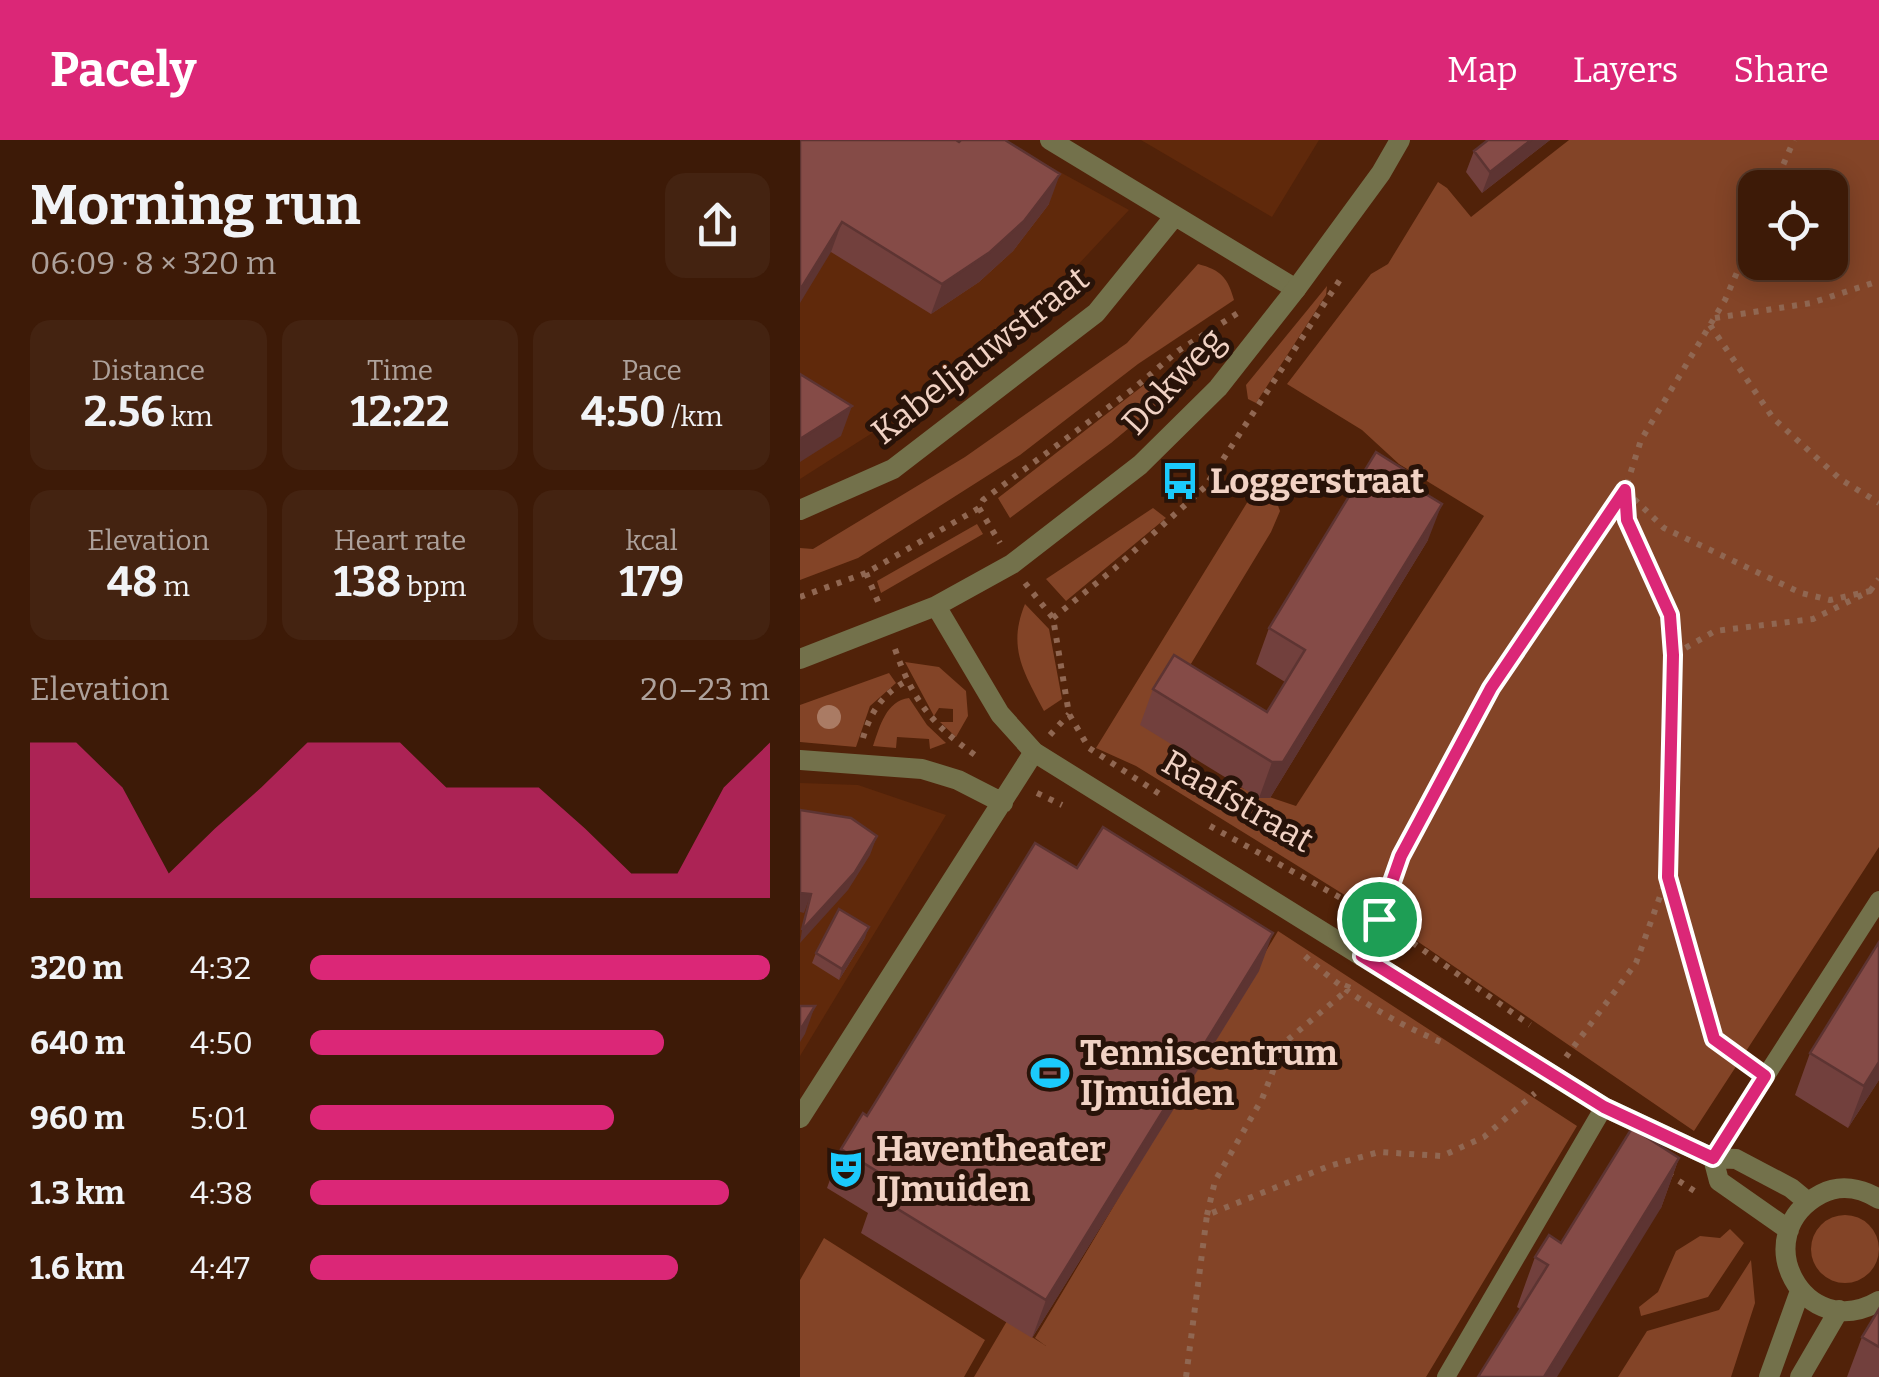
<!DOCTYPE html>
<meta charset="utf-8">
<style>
body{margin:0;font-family:Bitter,serif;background:#442311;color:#f1f3f6;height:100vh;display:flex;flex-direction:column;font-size:38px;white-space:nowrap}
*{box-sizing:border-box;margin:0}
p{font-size:32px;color:#ada19b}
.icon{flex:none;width:55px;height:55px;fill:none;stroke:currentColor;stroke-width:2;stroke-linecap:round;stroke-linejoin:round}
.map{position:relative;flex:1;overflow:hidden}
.details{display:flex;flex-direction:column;background:#3d1a07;width:800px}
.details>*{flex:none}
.buttons{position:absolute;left:938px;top:30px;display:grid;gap:20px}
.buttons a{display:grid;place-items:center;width:110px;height:110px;border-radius:20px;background:#3d1a07;box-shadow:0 5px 25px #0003,0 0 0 2px #563828;font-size:50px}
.pin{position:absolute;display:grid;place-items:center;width:85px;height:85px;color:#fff;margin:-42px;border:5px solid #fff;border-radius:50%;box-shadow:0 2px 10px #0007}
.round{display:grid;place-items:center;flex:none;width:105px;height:105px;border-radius:20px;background:#442311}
.summary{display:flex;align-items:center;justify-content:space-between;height:170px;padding:0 30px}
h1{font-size:55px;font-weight:700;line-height:75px}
.figures{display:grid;grid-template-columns:repeat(3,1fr);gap:15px;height:170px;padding:10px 30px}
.figures div{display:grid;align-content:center;border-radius:20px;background:#442311;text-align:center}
.figures b{font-size:42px;font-weight:700}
.figures small{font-size:28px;font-weight:400}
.figures p{font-size:28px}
.chart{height:280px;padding:20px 30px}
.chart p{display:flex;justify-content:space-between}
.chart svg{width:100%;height:180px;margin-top:10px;fill:#db2777;opacity:.7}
ul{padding:0 30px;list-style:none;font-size:32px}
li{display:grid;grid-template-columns:160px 120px 1fr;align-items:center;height:75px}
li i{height:25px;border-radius:12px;background:#db2777}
header{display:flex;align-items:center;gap:60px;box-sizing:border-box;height:140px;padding:0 50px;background:#db2777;color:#fff}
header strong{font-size:48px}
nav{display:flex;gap:55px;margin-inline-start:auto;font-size:35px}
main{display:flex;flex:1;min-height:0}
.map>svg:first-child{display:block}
</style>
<header>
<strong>Pacely</strong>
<nav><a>Map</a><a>Layers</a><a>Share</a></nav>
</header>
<main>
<section class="details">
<div class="summary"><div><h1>Morning run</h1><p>06:09 · 8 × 320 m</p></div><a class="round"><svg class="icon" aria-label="share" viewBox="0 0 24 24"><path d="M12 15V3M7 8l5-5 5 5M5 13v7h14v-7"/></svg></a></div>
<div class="figures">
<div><p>Distance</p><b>2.56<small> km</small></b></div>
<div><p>Time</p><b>12:22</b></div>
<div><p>Pace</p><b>4:50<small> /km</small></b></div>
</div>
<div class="figures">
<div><p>Elevation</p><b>48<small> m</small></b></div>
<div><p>Heart rate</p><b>138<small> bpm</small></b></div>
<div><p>kcal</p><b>179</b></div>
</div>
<div class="chart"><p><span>Elevation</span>20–23 m</p>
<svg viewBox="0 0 160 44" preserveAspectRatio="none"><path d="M0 44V6L10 6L20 17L30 38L40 27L50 17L60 6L70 6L80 6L90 17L100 17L110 17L120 27L130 38L140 38L150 17L160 6V44z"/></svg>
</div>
<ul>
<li><b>320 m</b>4:32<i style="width:100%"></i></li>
<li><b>640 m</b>4:50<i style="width:77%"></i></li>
<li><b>960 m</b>5:01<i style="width:66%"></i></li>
<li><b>1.3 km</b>4:38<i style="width:91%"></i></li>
<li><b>1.6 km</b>4:47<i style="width:80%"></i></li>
</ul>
</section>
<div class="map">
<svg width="1079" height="1237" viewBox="0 0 1079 1237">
<rect width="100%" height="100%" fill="#512209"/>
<path fill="#60290b" d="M 0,0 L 202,0 L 329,70 L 193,216 L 0,339 Z
M 341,0 L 519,0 L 472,77 Z
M 0,643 L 58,645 L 146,675 L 0,916 Z"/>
<path fill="#834427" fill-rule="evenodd" d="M 769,0 L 1079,0 L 1079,707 L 894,991 L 598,788 L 336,626 L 296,608 L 453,353 L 467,352 L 474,355 L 480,371 L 471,392 L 355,583 L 409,637 L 496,666 L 684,376 L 599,324 L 562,290 L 487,244 L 571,134 L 588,124 L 638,42 L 647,48 L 671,77 ZM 955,48 L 1030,48 L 1030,122 L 955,122 Z
M 398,124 C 421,130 428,138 434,160 L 338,224 L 220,315 L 58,418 L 0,440 L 0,408 L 13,409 L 165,317 L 327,203 Z
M 527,146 L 526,155 L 456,263 L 448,259 L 446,245 Z
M 344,245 L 359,263 L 311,303 L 210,378 L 198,358 Z
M 353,368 L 366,378 L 266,461 L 246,439 Z
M 177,384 L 183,394 L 81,453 L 77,441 Z
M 225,464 L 249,489 L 262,559 L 244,571 C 224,532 207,508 225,464 Z
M 105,522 L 139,527 L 166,551 L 168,576 L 156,597 L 140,582 L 153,582 L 153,569 L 139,568 L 134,576 Z
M 89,533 L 96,543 L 70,566 L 56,607 L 0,602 L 0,565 Z
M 109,558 L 127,585 L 146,603 L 130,609 L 129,599 L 97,597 L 96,608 L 73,606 C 80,586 86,561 109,558 Z
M 478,791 L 777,986 L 626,1237 L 174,1237 L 207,1181 L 246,1206 L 235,1198 Z
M1011 1109a34 34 0 1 1 68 0a34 34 0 1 1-68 0Z
M 930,1089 L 944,1103 L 908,1157 L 841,1176 L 839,1167 L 858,1152 L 876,1111 L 900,1096 L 920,1098 Z
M 24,1098 L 185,1200 L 164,1237 L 0,1237 L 0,1140 Z
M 951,1120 L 955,1163 L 931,1237 L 818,1237 L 847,1191 L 919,1170 Z"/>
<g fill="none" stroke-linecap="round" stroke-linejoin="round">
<path stroke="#906752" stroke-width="6" stroke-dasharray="5 8" stroke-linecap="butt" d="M 973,48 L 994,0
M 915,178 L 1011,163 L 1079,141
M 910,185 L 973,278 L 1040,339 L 1079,363
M 825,350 L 864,388 L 1001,453 L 1030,460 L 1070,451 L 1013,479 L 915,491 L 873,515
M 825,352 L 827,381 L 870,475 L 873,515 L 867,737
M 179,368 L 200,403
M 66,433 L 79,464
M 225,443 L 253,478 L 269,574 L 289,608 L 361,655
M 1070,451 L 1079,439
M 0,457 L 66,433 L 179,368 L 183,360 L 333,249 L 378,211 L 441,171
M 253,478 L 314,429 L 405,347 L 543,135
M 95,509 C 112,559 132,585 175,615
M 250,595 L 269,574
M 63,598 C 71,571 82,555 106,541
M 237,653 L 262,665
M 410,686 L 579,779 L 730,885
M 571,795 L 601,716 L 691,548 L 825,350 L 841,300 L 925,160 L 955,91
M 505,816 C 549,856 592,882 646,904
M 766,917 L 836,823 L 867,737 L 914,899 L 946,922
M 868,1034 L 896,1052
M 407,1075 L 415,1041 L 462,959 L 484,903 L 545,852 L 551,838
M 386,1237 L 407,1075 L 529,1026 L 579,1012 L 642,1016 L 684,997 L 735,953"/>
<path stroke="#73714b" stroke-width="18" d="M 913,1018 L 1079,760
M 646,1237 L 804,967"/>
<path stroke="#73714b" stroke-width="20" d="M 250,0 L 496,149
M 0,370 L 93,329 L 296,173 L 374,77
M 0,620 L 122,629 L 158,640 L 203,663
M 0,978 L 234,612"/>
<path stroke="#73714b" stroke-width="20" d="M 136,466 L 200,574 L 234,612 L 804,967 L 913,1018 L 936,1019 L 991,1048 L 1008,1062
M 0,519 L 136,466 L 212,424 L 340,325 L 418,248 L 496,149 L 581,33 L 600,0
M 913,1018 L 919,1041 L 989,1090
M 1079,1059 C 1061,1048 1040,1044 1021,1054 C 945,1094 1004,1205 1079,1161
M 969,1237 L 1000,1151
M 1000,1237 L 1039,1170"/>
</g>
<circle fill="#aa7b64" cx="29" cy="577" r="12"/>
<path fill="#72403d" d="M 0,0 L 249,64 L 213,111 L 179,142 L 131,174 L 31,112 Z
M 688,0 L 750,0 L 682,53 L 666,32 L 674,11 Z
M 616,337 L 612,346 L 628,400 L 470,658 L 459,658 L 340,585 L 353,549 L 467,572 L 485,542 L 456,524 L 469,488 Z
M 277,728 L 459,831 L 232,1198 L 61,1093 L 68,1073 L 27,1048 L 41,1009 Z
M 65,798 L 39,840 L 12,823 L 16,813 Z
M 1079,802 L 1079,940 L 1048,988 L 995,955 L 1010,913 Z
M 879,1018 L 861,1068 L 720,1169 L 717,1167 L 735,1117 L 761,1103 Z
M 1079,1169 L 1079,1237 L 1047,1237 L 1062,1197 Z"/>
<path fill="#5d3432" d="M 731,0 L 750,0 L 682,53 L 690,32 Z
M 260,34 L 249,64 L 213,111 L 179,142 L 131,174 L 142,144 Z
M 42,82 L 31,112 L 0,163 L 0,150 Z
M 52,266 L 41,296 L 0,322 L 0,299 Z
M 642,364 L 628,400 L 470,658 L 459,658 L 472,622 Z
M 77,696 L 70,715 L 48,750 L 0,803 L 2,790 Z
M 0,753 L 11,754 L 4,773 L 0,772 Z
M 69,787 L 65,798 L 39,840 L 42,829 Z
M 473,793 L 459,831 L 232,1198 L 246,1160 Z
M 15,866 L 5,894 L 0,902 L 0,890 Z
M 1079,922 L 1079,940 L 1048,988 L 1064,946 Z
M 879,1018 L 861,1068 L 757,1237 L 744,1237 Z"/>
<path fill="#854b47" stroke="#5d3432" stroke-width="2.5" d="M 0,0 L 156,0 L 159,2 L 161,0 L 205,0 L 260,34 L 224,81 L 190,112 L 142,144 L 42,82 L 0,150 Z
M 688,0 L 731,0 L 690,32 L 674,11 Z
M 0,234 L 52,266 L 0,299 Z
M 576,312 L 616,337 L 611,345 L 642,364 L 483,622 L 472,622 L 353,549 L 374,515 L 467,572 L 505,510 L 469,488 Z
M 0,670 L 51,678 L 77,696 L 55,732 L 2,790 L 11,754 L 0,753 Z
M 303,687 L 473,793 L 246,1160 L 75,1055 L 86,1037 L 41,1009 L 63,973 L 67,976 L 235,703 L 277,728 Z
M 39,769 L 69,787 L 42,829 L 16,813 Z
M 1079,802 L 1079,922 L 1064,946 L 1010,913 Z
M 0,866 L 15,866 L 0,890 Z
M 832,988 L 879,1018 L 744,1237 L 678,1237 L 748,1125 L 735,1117 L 749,1095 L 761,1103 Z
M 1079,1169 L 1079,1207 L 1062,1197 Z"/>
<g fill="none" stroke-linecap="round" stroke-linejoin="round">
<g stroke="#fff" stroke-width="20">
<path id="route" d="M 825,350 L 827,380 L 870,475 L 873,515 L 868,737 L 914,899 L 965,936 L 913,1018 L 804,967 L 562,816 L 579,779 L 601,716 L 691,548 Z"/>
</g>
<use href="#route" stroke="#db2777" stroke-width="12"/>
</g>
<defs>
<g id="bus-bare" transform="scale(3)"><path d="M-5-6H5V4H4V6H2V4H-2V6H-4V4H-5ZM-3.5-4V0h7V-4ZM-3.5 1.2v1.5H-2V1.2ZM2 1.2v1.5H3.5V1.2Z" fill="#1bcafc" stroke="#281309" stroke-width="2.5" paint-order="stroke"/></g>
<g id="stadium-bare" transform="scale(3)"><path d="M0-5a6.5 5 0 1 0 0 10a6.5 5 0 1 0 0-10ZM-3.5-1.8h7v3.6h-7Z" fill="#1bcafc" stroke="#281309" stroke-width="2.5" paint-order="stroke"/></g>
<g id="theatre-bare" transform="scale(3)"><path d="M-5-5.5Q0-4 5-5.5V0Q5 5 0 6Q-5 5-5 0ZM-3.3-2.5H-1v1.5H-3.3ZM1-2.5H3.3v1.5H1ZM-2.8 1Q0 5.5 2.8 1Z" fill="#1bcafc" stroke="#281309" stroke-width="2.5" paint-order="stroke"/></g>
</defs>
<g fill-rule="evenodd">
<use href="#bus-bare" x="380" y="341"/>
<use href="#stadium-bare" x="250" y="933"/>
<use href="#theatre-bare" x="46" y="1029"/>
</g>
<g text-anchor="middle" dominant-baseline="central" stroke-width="10" stroke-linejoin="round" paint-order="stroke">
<g font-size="35" fill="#f1d2c4" stroke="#281309">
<text transform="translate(180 215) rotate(-38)">Kabeljauwstraat</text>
<text transform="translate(373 241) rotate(-47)">Dokweg</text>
<text transform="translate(438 661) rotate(30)">Raafstraat</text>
</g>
<g font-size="35" font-weight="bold" fill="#f1d2c4" stroke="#281309" text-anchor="start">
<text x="410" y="341">Loggerstraat</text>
<text x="280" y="913">Tenniscentrum<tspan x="280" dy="40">IJmuiden</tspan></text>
<text x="76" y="1009">Haventheater<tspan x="76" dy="40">IJmuiden</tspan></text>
</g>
</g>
</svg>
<div class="buttons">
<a><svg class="icon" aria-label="locate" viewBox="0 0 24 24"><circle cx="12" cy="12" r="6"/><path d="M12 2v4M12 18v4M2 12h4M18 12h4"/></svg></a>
</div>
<div class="pin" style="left:579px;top:779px;background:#1e9e55"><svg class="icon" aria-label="arrive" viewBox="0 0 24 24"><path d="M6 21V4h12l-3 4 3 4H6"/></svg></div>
</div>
</main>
